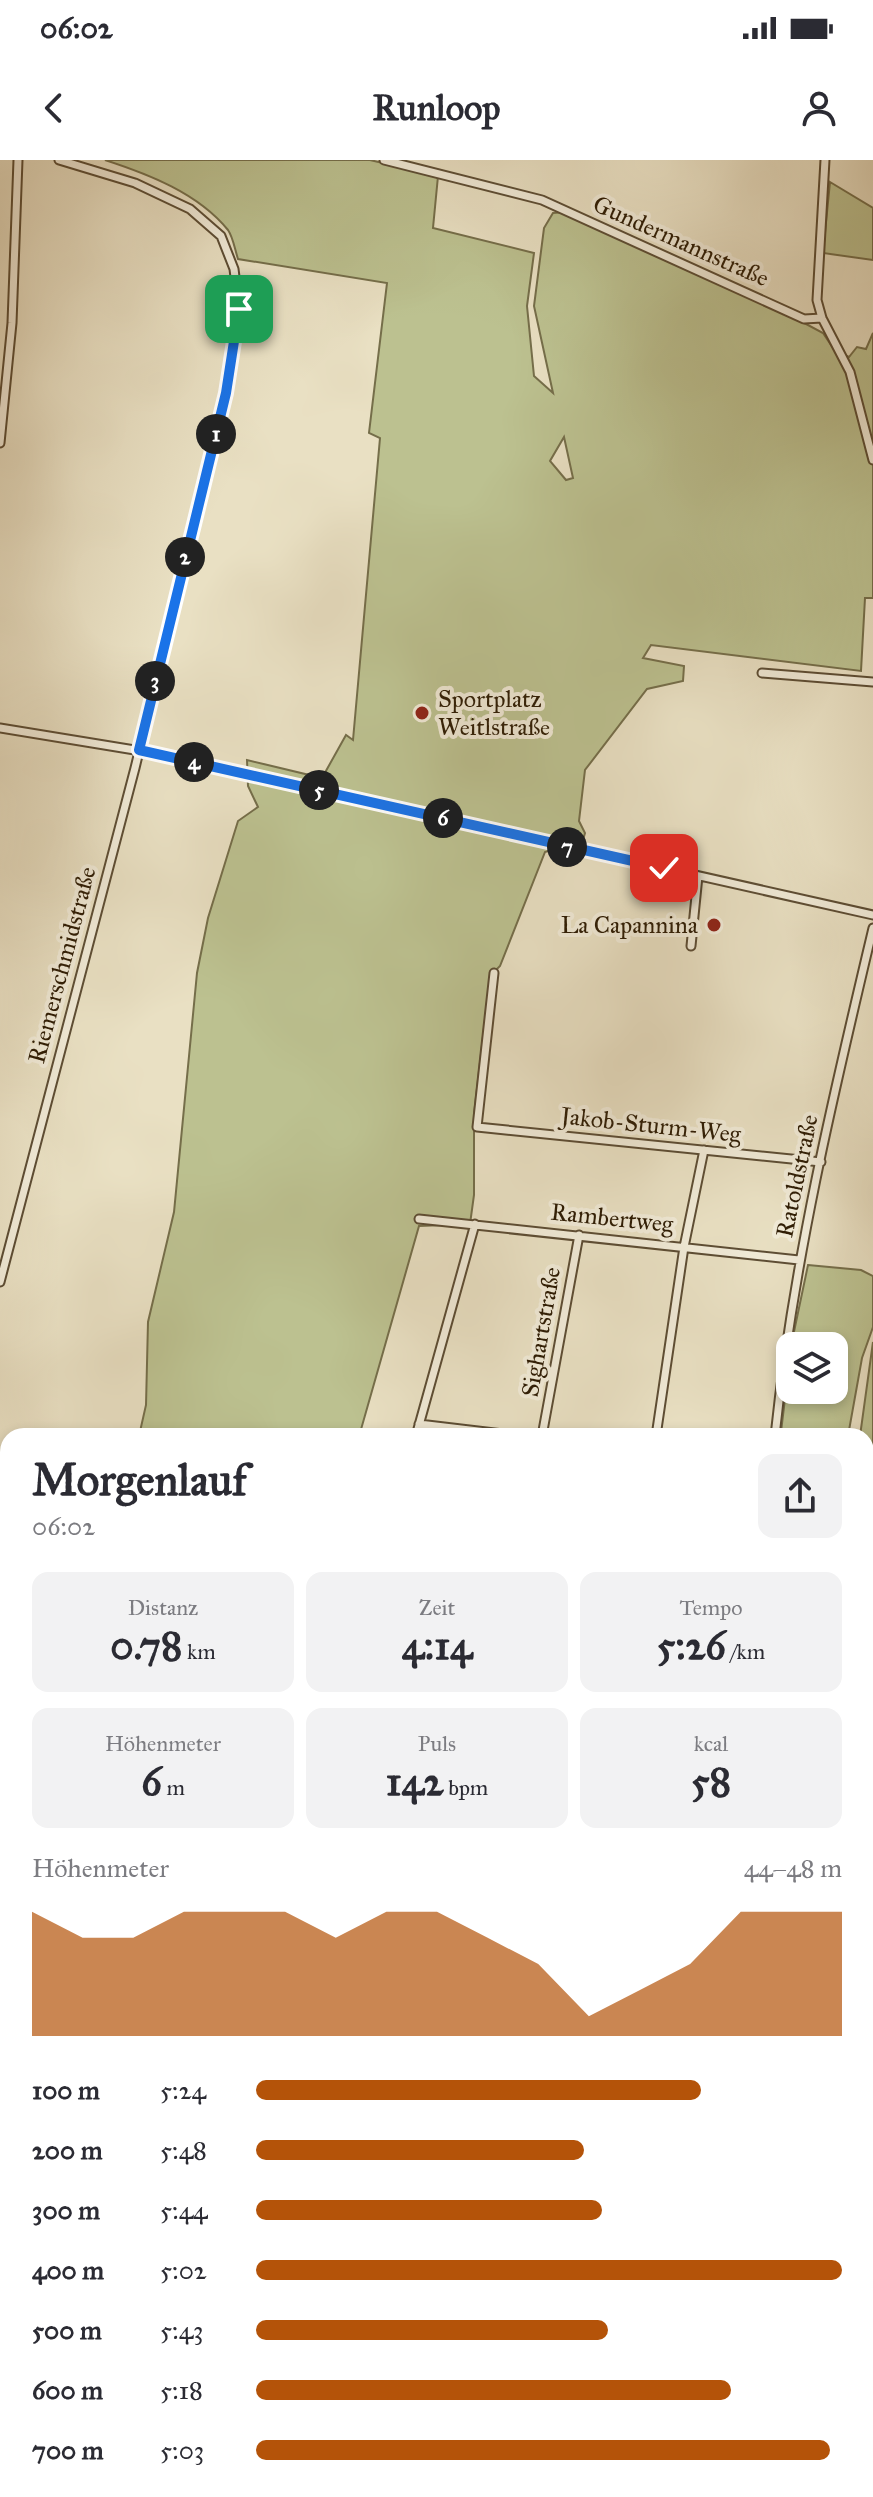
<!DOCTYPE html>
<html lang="de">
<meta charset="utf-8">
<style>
body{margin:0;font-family:"IM FELL Great Primer",serif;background:#f2f2f3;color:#2b2b33;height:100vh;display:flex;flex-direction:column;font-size:30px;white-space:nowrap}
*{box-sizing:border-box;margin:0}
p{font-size:26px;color:#7c7c81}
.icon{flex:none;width:44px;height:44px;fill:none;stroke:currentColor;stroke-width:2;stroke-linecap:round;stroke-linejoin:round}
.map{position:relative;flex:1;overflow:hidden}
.sheet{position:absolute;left:0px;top:1268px;width:874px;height:1070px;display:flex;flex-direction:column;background:#fff;border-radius:24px 24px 0 0;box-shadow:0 4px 12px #0003}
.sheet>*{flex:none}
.fabs{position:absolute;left:776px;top:1172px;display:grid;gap:16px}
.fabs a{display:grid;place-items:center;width:72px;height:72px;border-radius:16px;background:#fff;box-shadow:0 4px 12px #0003;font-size:40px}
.pin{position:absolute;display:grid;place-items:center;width:68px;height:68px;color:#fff;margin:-34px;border-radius:16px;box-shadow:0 4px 12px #0006}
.km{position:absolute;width:40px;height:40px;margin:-20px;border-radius:50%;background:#222;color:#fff;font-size:22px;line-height:40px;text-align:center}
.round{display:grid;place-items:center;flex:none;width:84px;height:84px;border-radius:16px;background:#f2f2f3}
.overview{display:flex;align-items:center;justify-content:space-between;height:136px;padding:0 32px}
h1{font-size:44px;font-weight:800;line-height:60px}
.metrics{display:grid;grid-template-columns:repeat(3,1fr);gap:12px;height:136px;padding:8px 32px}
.metrics div{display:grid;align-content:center;border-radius:16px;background:#f2f2f3;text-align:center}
.metrics b{font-size:40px;font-weight:800}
.metrics small{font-size:22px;font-weight:400}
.metrics p{font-size:22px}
.chart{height:224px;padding:16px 32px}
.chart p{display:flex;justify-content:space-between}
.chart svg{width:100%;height:144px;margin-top:8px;fill:#b45309;opacity:.7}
ul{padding:0 32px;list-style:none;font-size:26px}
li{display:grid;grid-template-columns:128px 96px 1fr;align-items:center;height:60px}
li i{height:20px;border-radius:10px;background:#b45309}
.status{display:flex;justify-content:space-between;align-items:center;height:56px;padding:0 40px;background:#fff;direction:ltr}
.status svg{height:22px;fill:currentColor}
header{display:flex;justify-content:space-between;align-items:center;height:104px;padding:0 32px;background:#fff;font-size:36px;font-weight:800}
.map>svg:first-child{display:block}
</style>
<div class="status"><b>06:02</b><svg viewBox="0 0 49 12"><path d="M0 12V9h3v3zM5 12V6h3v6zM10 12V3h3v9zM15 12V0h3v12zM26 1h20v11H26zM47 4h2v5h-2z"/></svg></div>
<header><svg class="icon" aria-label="back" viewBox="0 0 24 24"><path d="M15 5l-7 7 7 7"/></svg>Runloop<svg class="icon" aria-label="person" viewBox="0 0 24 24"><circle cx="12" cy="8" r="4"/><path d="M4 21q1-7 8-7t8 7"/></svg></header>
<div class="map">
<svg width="873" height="2337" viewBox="0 0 873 2337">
<rect width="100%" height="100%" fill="#e9e0c3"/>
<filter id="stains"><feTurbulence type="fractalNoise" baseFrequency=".0025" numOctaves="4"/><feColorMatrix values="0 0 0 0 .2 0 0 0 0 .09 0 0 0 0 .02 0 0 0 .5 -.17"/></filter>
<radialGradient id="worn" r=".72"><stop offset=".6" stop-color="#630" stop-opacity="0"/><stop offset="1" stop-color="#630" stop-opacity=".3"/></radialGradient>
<path fill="#bcc190" stroke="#756e4a" stroke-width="2" fill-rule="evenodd" d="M 105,0 L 370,0 L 438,16 L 433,68 L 534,93 L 527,146 L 534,216 L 553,233 L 534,146 L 544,68 L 553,53 L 566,52 L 793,157 L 823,173 L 835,191 L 849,197 L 857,187 L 866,189 L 873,173 L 873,438 L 865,438 L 861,511 L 651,485 L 643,498 L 684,506 L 683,521 L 647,529 L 585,610 L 579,661 L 585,673 L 583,680 L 545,692 L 500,806 L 490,816 L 474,954 L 474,1035 L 470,1064 L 419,1066 L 360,1273 L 352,1272 L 349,1276 L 139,1276 L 146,1245 L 148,1162 L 174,1052 L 197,813 L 208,758 L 238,661 L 258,647 L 248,626 L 247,600 L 322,618 L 346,575 L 353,580 L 380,278 L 369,273 L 387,123 L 238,99 C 235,90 233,77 228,70 C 198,33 148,14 105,0 ZM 564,277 L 573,318 L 566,320 L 550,301 Z
M 830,22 L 873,48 L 873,100 L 823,93 Z
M 808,1105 L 861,1110 L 873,1116 L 873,1167 L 862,1198 L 848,1276 L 798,1276 L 781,1272 L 790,1197 L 790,1230 L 834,1230 L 834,1186 L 791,1186 Z
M 873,1182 L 873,1396 L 866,1395 L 866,1276 L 860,1276 Z
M 866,1560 L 873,1560 L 873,1614 L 866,1613 Z
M 866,1658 L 873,1659 L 873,1845 L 866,2001 Z
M 0,2293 L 8,2293 L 8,2330 L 200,2330 L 208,2336 L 0,2337 Z
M 219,2330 L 367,2330 L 364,2337 L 218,2337 Z"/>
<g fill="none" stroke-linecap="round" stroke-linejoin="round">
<g stroke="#5d4d34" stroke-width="11">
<path id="street" d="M 384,0 L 542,40 L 804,159 L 822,158
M 825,0 L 817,140 L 822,158 L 850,212 L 873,300
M 0,283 L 12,163 L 18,0
M 762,513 L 873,522
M 0,568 L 153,593 L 873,755
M 691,786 L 698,716
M 494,813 L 477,967 L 821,1002
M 419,1059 L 799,1100
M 0,1122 L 135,608 L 226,233 L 239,149 L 234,109 L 221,76 L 190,49 L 135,23 L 59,0
M 419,1264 L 521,1276
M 416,1276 L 475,1064
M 542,1276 L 579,1075
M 656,1276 L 684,1087 L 704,990
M 775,1276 C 793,1104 833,936 873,768
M 0,1535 L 0,1547
M 0,2086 L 8,2127
M 0,2163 L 8,2163
M 826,2337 L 827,2330"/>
</g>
<g stroke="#2e1c04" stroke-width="14">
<path id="secondary" d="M 0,1372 L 8,1375
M 866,1556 L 873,1557"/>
</g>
<use href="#street" stroke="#f1ebd8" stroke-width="7"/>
<use href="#secondary" stroke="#f1ebd8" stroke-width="10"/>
<g stroke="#2e1c04" stroke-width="6">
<path id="rail" d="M 866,2088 L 873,1987
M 866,2117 L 870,2079
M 866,2228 L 873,2162
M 856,2337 L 857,2330"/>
</g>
<use href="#rail" stroke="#f1ebd8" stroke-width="3" stroke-dasharray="9" stroke-linecap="butt"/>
</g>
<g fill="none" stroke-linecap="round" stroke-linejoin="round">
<g stroke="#fff" stroke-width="16">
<path id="route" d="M 239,149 L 226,233 L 139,590 L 664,708"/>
</g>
<use href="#route" stroke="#1a73e8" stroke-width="10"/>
</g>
<g fill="#8f2418" stroke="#f1ebd8" stroke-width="3">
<circle cx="422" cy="553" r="8"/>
<circle cx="714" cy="765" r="8"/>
</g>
<g text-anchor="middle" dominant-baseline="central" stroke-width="8" stroke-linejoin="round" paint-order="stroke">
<g font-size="24" fill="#2e1c04" stroke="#f1ebd8">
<text transform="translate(681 81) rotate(24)">Gundermannstraße</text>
<text transform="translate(62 805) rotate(-75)">Riemerschmidstraße</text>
<text transform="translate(651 965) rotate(6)">Jakob-Sturm-Weg</text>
<text transform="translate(797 1016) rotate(-78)">Ratoldstraße</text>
<text transform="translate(612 1058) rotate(6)">Rambertweg</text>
<text transform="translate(541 1172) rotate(-80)">Sighartstraße</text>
</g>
<g font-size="24" fill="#2e1c04" stroke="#f1ebd8" text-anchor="start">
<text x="438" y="539">Sportplatz<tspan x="438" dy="28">Weitlstraße</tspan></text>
<text x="698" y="765" text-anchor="end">La Capannina</text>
</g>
</g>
<rect width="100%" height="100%" filter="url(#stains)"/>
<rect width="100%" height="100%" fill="url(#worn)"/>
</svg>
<div class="fabs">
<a><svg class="icon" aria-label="layers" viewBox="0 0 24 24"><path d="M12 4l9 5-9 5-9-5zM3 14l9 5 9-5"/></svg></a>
</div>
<div class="pin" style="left:239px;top:149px;background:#1e9e55"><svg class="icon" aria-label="arrive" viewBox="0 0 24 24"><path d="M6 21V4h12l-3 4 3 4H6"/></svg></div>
<div class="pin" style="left:664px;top:708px;background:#d93025"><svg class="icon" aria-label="check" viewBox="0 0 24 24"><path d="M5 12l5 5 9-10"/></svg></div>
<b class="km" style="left:216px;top:274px">1</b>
<b class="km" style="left:185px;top:397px">2</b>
<b class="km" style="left:155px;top:521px">3</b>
<b class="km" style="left:194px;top:602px">4</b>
<b class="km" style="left:319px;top:630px">5</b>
<b class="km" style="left:443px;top:658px">6</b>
<b class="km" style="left:567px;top:687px">7</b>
<section class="sheet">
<div class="overview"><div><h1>Morgenlauf</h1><p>06:02</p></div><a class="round"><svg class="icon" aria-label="share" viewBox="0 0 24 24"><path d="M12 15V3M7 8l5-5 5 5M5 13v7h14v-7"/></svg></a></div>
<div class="metrics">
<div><p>Distanz</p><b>0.78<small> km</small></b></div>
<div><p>Zeit</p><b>4:14</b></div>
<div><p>Tempo</p><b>5:26<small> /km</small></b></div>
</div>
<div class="metrics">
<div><p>Höhenmeter</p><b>6<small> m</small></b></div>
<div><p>Puls</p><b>142<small> bpm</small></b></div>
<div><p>kcal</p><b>58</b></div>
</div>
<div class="chart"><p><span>Höhenmeter</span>44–48 m</p>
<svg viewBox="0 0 160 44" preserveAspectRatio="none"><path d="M0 44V6L10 14L20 14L30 6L40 6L50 6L60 14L70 6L80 6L90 14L100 22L110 38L120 30L130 22L140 6L150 6L160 6V44z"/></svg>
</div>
<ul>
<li><b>100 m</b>5:24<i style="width:76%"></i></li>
<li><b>200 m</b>5:48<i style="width:56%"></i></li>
<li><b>300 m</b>5:44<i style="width:59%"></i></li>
<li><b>400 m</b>5:02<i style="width:100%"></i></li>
<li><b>500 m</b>5:43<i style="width:60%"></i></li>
<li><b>600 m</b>5:18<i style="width:81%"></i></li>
<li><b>700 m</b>5:03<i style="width:98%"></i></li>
</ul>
</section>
</div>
